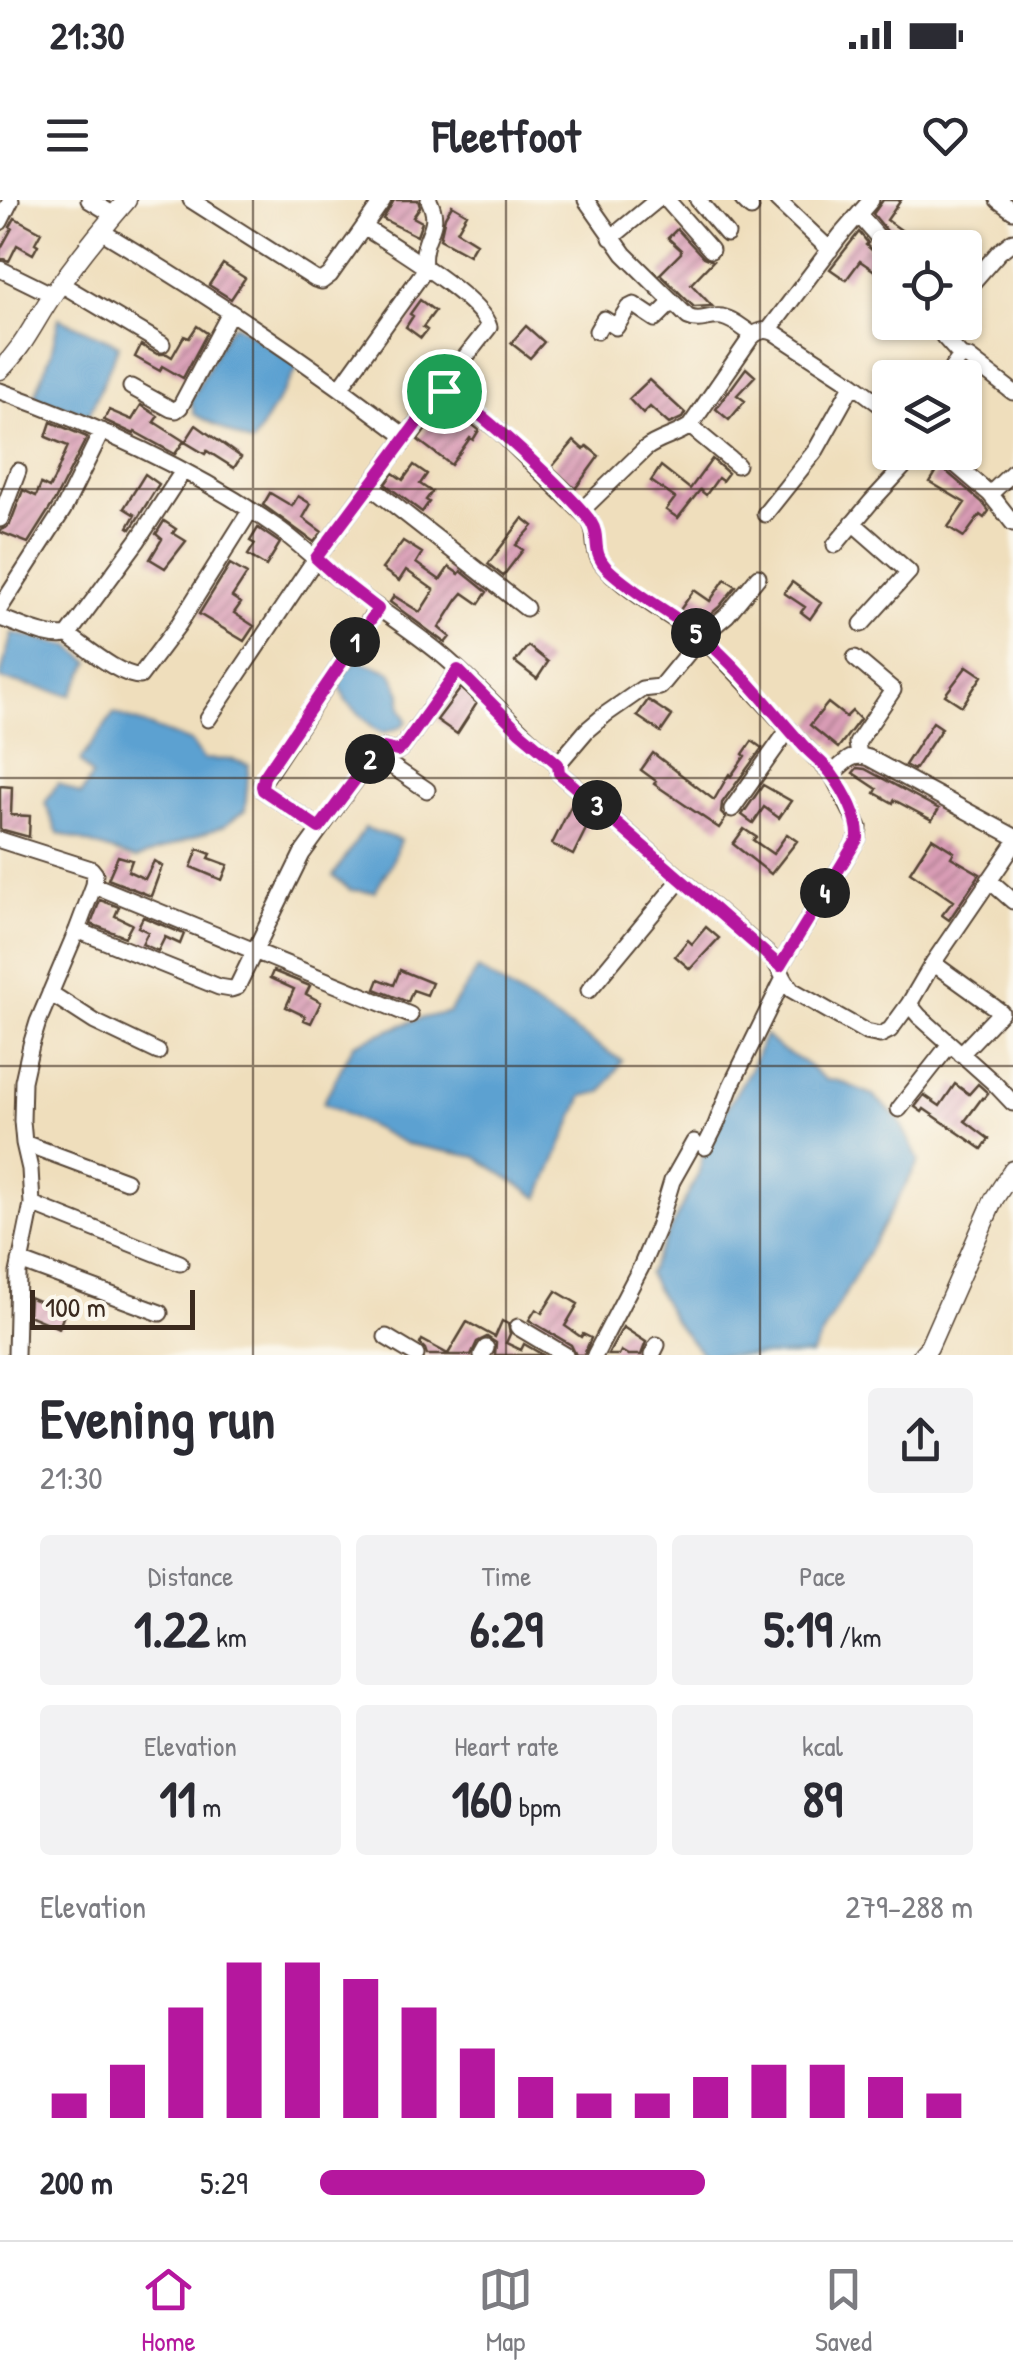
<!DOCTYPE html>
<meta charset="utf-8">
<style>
body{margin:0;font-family:"Patrick Hand",sans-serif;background:#f2f2f3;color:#2b2b33;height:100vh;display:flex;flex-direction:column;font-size:38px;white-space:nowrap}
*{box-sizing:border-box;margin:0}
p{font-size:32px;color:#7c7c81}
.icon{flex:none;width:55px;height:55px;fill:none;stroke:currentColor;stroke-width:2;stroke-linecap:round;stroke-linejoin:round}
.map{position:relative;height:1155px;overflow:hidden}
.sheet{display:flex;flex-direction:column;background:#fff;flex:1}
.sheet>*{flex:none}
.buttons{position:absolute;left:872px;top:30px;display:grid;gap:20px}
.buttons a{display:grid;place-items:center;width:110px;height:110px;border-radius:10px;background:#fff;box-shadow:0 2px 8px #0004;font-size:50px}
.scale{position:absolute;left:30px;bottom:25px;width:165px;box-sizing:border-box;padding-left:10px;border:5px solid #3b2a1e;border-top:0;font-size:28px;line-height:35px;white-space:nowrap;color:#3b2a1e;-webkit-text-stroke:8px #fbf7ec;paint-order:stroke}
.pin{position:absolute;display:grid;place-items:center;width:85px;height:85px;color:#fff;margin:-42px;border:5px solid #fff;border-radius:50%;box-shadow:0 2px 10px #0007}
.km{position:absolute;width:50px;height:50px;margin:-25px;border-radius:50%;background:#222;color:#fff;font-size:28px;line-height:50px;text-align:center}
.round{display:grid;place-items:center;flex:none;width:105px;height:105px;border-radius:10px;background:#f2f2f3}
.head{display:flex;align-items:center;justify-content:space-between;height:170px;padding:0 40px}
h1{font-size:55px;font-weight:700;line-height:75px}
.stats{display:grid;grid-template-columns:repeat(3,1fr);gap:15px;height:170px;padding:10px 40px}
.stats div{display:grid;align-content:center;border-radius:10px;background:#f2f2f3;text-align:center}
.stats b{font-size:50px;font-weight:700}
.stats small{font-size:28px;font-weight:400}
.stats p{font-size:28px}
.chart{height:280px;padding:20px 40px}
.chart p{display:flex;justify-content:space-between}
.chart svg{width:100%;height:180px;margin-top:10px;stroke:#b5179e;stroke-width:6}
ul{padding:0 40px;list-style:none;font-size:32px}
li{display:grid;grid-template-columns:160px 120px 1fr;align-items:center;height:75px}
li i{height:25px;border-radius:12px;background:#b5179e}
.status{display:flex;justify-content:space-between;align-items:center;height:70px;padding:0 50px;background:#fff;direction:ltr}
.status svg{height:28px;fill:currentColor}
header{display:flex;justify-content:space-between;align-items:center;height:130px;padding:0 40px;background:#fff;font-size:45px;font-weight:700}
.tab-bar{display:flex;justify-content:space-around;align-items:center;height:140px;border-top:2px solid #e1e1e2;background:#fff;font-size:28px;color:#7c7c81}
.tab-bar a{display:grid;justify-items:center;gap:5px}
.tab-bar .selected{color:#b5179e}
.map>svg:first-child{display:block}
</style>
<div class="status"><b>21:30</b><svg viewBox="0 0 49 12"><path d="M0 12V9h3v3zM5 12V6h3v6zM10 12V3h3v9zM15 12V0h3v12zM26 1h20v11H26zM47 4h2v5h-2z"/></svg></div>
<header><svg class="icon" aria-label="menu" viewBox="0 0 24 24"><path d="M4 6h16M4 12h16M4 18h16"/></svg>Fleetfoot<svg class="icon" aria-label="heart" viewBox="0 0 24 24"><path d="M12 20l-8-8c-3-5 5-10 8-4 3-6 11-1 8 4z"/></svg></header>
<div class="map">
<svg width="1013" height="1155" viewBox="0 0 1013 1155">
<defs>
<pattern id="building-hatch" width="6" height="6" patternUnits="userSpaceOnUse" patternTransform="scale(2.5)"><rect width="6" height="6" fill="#d99cb5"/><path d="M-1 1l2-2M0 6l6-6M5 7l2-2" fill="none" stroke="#b17f93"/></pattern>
</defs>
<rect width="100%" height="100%" fill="#fbf7ec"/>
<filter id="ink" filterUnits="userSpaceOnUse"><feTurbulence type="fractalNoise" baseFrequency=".01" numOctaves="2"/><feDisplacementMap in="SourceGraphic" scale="20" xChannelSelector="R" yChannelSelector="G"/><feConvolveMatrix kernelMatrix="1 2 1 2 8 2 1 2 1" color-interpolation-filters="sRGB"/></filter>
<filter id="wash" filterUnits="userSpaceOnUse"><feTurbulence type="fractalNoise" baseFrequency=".0048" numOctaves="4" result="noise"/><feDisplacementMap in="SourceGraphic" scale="40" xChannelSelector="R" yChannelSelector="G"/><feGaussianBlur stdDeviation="2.25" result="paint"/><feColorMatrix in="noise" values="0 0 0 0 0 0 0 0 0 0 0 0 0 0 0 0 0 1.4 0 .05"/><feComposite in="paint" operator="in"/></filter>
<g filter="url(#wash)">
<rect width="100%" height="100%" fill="#efdebc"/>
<path fill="#5ba1d1" stroke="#4b6678" stroke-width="2.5" d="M 59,118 L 119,145 L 89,215 L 34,198 L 51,154 Z
M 235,124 L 299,165 L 252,244 L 194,214 L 191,200 L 227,132 Z
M 12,433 L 70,446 L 90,462 L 71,495 L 0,479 Z
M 358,460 L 391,472 L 401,493 L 401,507 L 407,521 L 401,527 L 383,533 L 375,529 L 346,501 L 337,478 Z
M 114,513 L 191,542 L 203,559 L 234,560 L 249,565 L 245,610 L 224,626 L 136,659 L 58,633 L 45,603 L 58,583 L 81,595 L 92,576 L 80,561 Z
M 365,628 L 400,640 L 392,662 L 375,692 L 350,690 L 333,676 Z
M 478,769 L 622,861 L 602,892 L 583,896 L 539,998 L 476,957 L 406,944 L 323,903 L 354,844 L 415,820 L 449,812 Z
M 765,835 L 779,848 L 805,863 L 826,880 L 839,881 L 873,895 L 899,920 L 919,961 L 811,1155 L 703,1155 L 674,1121 L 648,1074 L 698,974 L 707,941 L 752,866 Z"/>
<g id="blocks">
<path fill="url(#building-hatch)" d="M 394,0 L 418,0 L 420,7 L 413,17 L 422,22 L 417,36 L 383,19 Z
M 883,0 L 901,0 L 887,20 L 911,37 L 904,48 L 901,48 L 873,14 Z
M 452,5 L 467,14 L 457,31 L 476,43 L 469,55 L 440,39 L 445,17 Z
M 15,18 L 41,32 L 35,43 L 38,45 L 33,54 L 17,45 L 9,61 L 0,58 L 0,50 L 12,28 L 10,27 Z
M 677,29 L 703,57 L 713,61 L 691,84 L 712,106 L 694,107 L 660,74 L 681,53 L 681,50 L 668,38 Z
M 859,32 L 868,43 L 866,45 L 882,59 L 890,62 L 882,76 L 860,61 L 846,80 L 830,69 Z
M 223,64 L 245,78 L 231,99 L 209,85 Z
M 420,100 L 435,111 L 423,127 L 427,130 L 421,138 L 406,127 L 413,116 L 410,114 Z
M 197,126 L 207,133 L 183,178 L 162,166 L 160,171 L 135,157 L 141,145 L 157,154 L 167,154 L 172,157 L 184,136 L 189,138 Z
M 526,126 L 544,142 L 530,158 L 511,143 Z
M 746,168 L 755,176 L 737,195 L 745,201 L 729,220 L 716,209 Z
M 649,180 L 685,213 L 682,218 L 669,224 L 650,207 L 643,214 L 629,199 Z
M 445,203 L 479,230 L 473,240 L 470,238 L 451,265 L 418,240 Z
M 141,205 L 158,216 L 154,222 L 184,241 L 175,254 L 135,232 L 134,234 L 104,220 L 109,210 L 132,220 Z
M 51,222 L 87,237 L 54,302 L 28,343 L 0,332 L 0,330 L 6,328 L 10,324 L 23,290 L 36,296 L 41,284 L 49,288 L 54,279 L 68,246 L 46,237 Z
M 196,225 L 241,257 L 234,268 L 207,251 L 205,254 L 185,242 Z
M 574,241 L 584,250 L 587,246 L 599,256 L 575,289 L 552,267 Z
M 712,259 L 728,273 L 722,281 L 718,278 L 706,295 L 700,290 L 678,318 L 666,310 L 675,298 L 651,281 L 661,266 L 690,289 Z
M 414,265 L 427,274 L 420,284 L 432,292 L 426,300 L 429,302 L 422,312 L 385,284 L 393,273 L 403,280 Z
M 940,266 L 982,302 L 989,311 L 984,318 L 980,315 L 964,337 L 948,327 L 965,303 L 930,282 Z
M 145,274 L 159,284 L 131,329 L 128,327 L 135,315 L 124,308 Z
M 270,293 L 292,306 L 298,296 L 311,304 L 303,318 L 322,332 L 314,342 L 263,305 Z
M 523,318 L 533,326 L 516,345 L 523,350 L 503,376 L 488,364 Z
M 164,321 L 176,329 L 173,333 L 186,341 L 165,368 L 150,359 L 162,339 L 156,334 Z
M 258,328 L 280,343 L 266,366 L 248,355 L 255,344 L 250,341 Z
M 403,341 L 422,353 L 416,363 L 440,380 L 449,367 L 459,374 L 461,371 L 487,392 L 479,404 L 463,393 L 457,400 L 439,428 L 450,437 L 445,443 L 390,402 L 394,396 L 420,412 L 434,390 L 406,370 L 399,381 L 382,369 Z
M 230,364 L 247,374 L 232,397 L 241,403 L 234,413 L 254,426 L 244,441 L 199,414 Z
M 725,379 L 736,386 L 719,407 L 700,423 L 680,410 L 694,390 L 710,401 Z
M 792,382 L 821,403 L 810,419 L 801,412 L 805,407 L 784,393 Z
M 528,446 L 548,462 L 537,479 L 515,462 Z
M 967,466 L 982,476 L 962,506 L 945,495 Z
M 461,488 L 477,503 L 457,534 L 437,520 Z
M 648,500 L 672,516 L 661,532 L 637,516 Z
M 828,503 L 846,517 L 852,511 L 860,519 L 838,548 L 810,525 Z
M 933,522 L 942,528 L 914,570 L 905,565 Z
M 752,541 L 762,548 L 722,603 L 721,613 L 726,618 L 719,628 L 654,584 L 656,581 L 641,570 L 653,553 L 714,600 L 729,574 L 731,576 L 745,556 L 743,554 Z
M 857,568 L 865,569 L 939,609 L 932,620 L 894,600 L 893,603 L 875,593 L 877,589 L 853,573 Z
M 763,585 L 791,601 L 779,618 L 764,607 L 753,623 L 742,615 Z
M 0,586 L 12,587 L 11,615 L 30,616 L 29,637 L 0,629 Z
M 572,604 L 592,617 L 573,655 L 552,644 Z
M 744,629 L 756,637 L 753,640 L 773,654 L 787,634 L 797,641 L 771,674 L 733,644 Z
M 932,638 L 954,652 L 951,657 L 980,674 L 949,720 L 942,715 L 953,701 L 910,672 Z
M 198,649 L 211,654 L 209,658 L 228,665 L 222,680 L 191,667 Z
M 118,656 L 132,660 L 128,671 L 145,679 L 154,661 L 162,666 L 151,696 L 108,679 Z
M 100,700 L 119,707 L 115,716 L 132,724 L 125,737 L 91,724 Z
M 143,717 L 184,734 L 180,744 L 165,737 L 158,751 L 142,744 L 148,732 L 138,727 Z
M 706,727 L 719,738 L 690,769 L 675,756 L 688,740 L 692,744 Z
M 400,770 L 432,783 L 427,795 L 413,790 L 408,802 L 375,789 L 379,779 L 394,785 Z
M 273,771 L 310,786 L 306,794 L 321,802 L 311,823 L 304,820 L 305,816 L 286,807 L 294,789 L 270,778 Z
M 955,884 L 969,894 L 978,884 L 988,893 L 983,899 L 982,898 L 965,921 L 989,939 L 982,949 L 924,909 L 922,912 L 915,907 L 924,895 L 940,906 Z
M 556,1091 L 578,1104 L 565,1126 L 581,1137 L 583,1134 L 591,1138 L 584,1155 L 576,1155 L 571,1145 L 529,1120 L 536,1109 L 542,1113 Z
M 29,1097 L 65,1112 L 59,1128 L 28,1115 Z
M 502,1121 L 508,1124 L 510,1134 L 506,1143 L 521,1150 L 524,1144 L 543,1155 L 495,1155 L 496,1143 L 487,1137 L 477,1142 L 471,1155 L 427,1155 L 425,1149 L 420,1144 L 422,1140 L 448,1154 L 467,1122 L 495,1137 Z
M 623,1127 L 646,1142 L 641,1155 L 628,1155 L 621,1151 L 619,1155 L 608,1155 Z"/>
</g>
</g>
<g filter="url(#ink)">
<use href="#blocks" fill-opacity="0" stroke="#564536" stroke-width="2.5"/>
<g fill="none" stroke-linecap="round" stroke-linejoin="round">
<g stroke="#564536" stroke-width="19">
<path id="minor" d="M 89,0 L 114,15
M 191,0 L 315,79 L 322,81 L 330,75 L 383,0
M 586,0 L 624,54 L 688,117 C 701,123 708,115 722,117 C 733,119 744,129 753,135
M 667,0 L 711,50
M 698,0 L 727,34
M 743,0 L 751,8
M 777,0 L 830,50
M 998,0 L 1013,11
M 859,15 L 890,51
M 0,22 L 11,0
M 364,27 C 391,45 481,98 489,127 L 452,174 L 441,192
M 101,31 C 183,80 263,132 340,188
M 611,38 L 657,0
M 0,69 L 53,95
M 61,84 L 162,144
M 965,91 L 999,52 L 1013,41
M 943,122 L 944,137 L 961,156 L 969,158 L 1013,192
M 769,130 L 840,36 L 871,0
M 597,131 L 604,119 L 616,127 L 628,108 L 634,105 L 655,119 L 672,102
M 945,178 L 961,156
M 131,187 L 171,209 L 176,210 L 180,207 L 230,113
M 0,191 C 98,226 194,269 279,329 C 304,347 325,369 349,387 C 380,410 413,431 442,455 C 483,489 516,531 558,564
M 690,226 L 737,265
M 406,237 L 340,188 L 424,71 C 424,65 423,59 424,53 C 427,30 441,25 429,0
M 941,252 L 990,294 L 1013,323
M 370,286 L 526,408
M 990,294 L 1013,272
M 581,311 L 645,249 C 659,238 676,236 690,226 L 750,139 C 756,131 766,128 775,133 L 853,184 L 890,212
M 765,314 L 816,250 L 853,184
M 0,319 L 18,271
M 853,323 L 909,372 L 862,424
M 835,345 L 871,302 L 917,252
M 758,377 L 727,415 L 701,437 C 747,480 786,530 832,574
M 0,408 L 63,310 L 102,231
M 0,418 C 21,425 47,439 68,435 L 138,340 L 183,271
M 68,435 C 86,447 119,476 140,476 L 179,424 L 250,311
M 855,458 L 893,490 L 857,543 L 859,555
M 208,519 L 316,358 L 439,193 L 448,191 L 499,231 L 588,318 C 598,331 592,343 598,356 C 608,380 677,420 701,437 L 660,487 L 642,489 L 606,514 L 587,530 L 558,564 L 559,573 L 772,758 C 781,768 782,779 792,790 L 866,832 L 880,835 L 890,830 L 909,804
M 374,554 L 427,590
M 732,609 L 789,529
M 319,628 L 269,594 L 263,590 L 262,583 L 377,409
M 0,640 L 91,669 L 95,674 L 94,685 L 77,730 L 38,822 L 31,845 L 23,881 L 22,921 L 24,943 L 30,969 L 32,1004 L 18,1073 L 16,1155
M 1013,646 L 933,763 L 909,804 L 919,816 L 994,883 L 1013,903
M 989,680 L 1013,701
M 94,685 L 410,815
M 77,730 L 219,787 L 231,789 L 237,787 L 302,654 L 376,552 L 384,548 L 397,551 L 403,547 L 458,470
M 933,763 L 1001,812 L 961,854
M 780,766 L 858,638 L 859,627 L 832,574 C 845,562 852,552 869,558 L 1013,636
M 589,790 L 681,679
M 50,793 L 95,822 L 158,852
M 899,909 L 950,844
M 24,943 L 126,981
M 705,947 L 716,925 L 731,886 L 783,780
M 32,1004 L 180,1063
M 20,1061 L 160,1113
M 518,1127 L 565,1155
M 386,1137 L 416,1155
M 482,1155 L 486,1148
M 595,1155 L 641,1067 L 658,1027 L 672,981 L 694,942
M 652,1155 L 657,1145"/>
</g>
<g stroke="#564536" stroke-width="21">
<path id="major" d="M 0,170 C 25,146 35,120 54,93 C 77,60 101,30 127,0
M 922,1155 L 929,1147 L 994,999 L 1013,970"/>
</g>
<use href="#minor" stroke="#fff" stroke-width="15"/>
<use href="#major" stroke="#fff" stroke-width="18"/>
</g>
</g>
<g fill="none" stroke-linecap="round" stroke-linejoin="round" filter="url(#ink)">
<g stroke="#fff" stroke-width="20">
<path id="route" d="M 444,191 C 467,197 575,298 591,322 C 602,339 589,351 609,370 C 637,396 672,413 702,437 C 739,468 769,507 801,543 C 811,555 825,563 833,576 C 845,592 859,618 858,638 L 780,766 L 559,573 L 558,564 L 520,532 L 458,470 L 403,547 L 397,551 L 384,548 L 376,552 L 319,628 L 263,590 L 262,586 L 264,577 L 378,409 L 338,378 L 316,358 L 440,192 Z"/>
</g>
<use href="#route" stroke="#b5179e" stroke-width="12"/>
</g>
<path fill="none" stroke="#3b2a1e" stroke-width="2.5" stroke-opacity="0.55" d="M 253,0 L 253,1155M 506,0 L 506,1155M 760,0 L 760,1155M 0,289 L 1013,289M 0,578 L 1013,578M 0,866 L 1013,866"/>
</svg>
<div class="buttons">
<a><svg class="icon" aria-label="locate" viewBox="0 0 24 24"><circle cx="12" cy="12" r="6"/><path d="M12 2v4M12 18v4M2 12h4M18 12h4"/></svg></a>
<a><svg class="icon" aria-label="layers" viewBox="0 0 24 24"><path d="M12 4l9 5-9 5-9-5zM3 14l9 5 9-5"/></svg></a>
</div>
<div class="scale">100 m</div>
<div class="pin" style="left:444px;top:191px;background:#1e9e55"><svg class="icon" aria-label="arrive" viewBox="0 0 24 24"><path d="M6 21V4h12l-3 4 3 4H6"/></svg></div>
<b class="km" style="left:355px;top:442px">1</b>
<b class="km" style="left:370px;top:559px">2</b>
<b class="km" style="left:597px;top:605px">3</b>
<b class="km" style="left:825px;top:693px">4</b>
<b class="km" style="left:696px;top:433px">5</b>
</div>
<section class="sheet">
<div class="head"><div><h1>Evening run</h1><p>21:30</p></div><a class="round"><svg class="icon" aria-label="share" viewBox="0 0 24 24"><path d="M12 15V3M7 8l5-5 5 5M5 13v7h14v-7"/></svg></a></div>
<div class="stats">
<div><p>Distance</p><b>1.22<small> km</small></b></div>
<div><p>Time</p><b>6:29</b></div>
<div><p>Pace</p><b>5:19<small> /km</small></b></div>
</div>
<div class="stats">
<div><p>Elevation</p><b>11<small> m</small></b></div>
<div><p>Heart rate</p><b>160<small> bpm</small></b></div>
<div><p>kcal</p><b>89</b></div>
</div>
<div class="chart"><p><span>Elevation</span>279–288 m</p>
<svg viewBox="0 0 160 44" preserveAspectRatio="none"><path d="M5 44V38M15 44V31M25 44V17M35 44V6M45 44V6M55 44V10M65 44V17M75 44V27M85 44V34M95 44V38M105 44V38M115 44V34M125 44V31M135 44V31M145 44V34M155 44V38"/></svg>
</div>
<ul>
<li><b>200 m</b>5:29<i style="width:59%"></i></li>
</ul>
</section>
<nav class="tab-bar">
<a class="selected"><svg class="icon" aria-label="home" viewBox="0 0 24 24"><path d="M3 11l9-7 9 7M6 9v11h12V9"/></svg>Home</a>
<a><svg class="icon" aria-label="map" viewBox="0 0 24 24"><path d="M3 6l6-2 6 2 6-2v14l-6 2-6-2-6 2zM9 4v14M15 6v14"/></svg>Map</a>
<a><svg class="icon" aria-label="saved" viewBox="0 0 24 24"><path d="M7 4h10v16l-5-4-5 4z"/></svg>Saved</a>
</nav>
